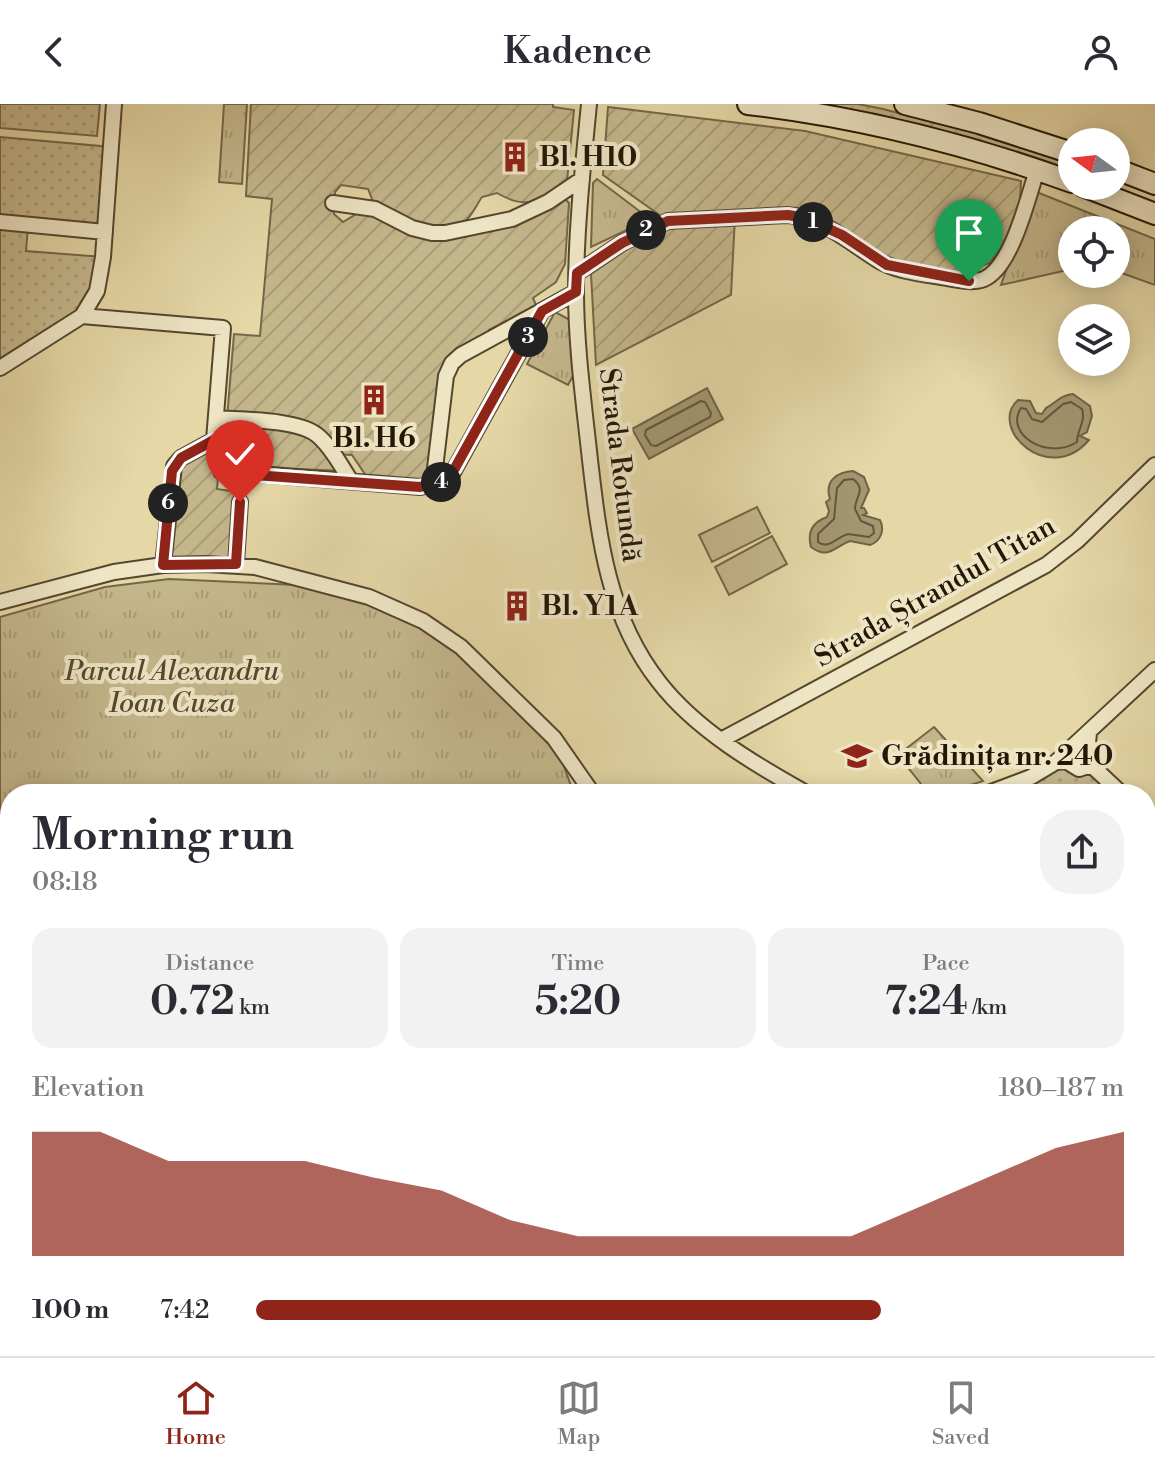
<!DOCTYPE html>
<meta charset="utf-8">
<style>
body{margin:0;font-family:"Libre Bodoni",serif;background:#f2f2f3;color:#2b2b33;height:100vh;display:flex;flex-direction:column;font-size:30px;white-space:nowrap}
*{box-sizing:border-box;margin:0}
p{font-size:26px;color:#7c7c81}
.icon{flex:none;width:44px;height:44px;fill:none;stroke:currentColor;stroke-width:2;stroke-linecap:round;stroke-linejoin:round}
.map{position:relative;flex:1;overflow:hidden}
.details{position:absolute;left:0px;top:680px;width:1156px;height:572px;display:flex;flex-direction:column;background:#fff;border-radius:32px 32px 0 0;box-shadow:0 4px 20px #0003}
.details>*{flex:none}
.needle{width:52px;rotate:285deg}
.buttons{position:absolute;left:1058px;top:24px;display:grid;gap:16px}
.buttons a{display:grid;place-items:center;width:72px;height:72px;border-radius:50%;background:#fff;box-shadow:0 4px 20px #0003;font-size:40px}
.pin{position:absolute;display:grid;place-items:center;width:68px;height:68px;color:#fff;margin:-82px -34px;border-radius:50% 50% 50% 0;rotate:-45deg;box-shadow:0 0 8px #0007}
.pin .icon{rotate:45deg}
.km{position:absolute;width:40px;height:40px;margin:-20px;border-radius:50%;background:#222;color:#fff;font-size:22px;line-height:40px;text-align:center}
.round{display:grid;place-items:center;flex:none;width:84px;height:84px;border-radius:32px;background:#f2f2f3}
.overview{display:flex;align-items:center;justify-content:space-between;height:136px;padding:0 32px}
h1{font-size:44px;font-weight:600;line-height:60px}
.figures{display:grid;grid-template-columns:repeat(3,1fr);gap:12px;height:136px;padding:8px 32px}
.figures div{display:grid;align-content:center;border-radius:20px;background:#f2f2f3;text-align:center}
.figures b{font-size:40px;font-weight:600}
.figures small{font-size:22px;font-weight:400}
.figures p{font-size:22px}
.chart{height:224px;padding:16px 32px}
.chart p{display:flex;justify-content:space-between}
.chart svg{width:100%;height:144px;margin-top:8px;fill:#8f2418;opacity:.7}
ul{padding:0 32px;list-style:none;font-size:26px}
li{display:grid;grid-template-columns:128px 96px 1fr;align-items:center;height:60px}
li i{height:20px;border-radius:10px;background:#8f2418}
header{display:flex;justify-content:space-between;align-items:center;height:104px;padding:0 32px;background:#fff;font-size:36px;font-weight:600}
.tabs{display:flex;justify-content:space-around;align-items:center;height:112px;border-top:2px solid #e1e1e2;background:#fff;font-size:22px;color:#7c7c81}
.tabs a{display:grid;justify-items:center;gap:4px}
.tabs .selected{color:#8f2418}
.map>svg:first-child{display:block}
</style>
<header><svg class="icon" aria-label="back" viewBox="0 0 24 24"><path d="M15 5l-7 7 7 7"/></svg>Kadence<svg class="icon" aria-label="person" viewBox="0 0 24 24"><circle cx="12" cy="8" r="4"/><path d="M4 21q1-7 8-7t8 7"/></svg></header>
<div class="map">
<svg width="1155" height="1252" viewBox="0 0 1155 1252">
<defs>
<pattern id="grass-dots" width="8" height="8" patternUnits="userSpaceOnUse" patternTransform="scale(2)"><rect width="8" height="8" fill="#c4b68b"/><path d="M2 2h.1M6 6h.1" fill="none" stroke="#a89c76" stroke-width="1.8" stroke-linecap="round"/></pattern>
<pattern id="park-tufts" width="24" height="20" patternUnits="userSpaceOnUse" patternTransform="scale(2)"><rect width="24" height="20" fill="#c4b68b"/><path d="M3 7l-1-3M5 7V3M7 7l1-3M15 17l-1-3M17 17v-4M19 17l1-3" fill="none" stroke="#a89c76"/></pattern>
<pattern id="garden-furrows" width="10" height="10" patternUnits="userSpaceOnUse" patternTransform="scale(2)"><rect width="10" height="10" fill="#c4b68b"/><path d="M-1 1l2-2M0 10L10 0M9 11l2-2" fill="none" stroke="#a89c76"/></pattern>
</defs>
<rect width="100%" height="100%" fill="#e5d7a6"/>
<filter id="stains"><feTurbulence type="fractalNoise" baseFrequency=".0025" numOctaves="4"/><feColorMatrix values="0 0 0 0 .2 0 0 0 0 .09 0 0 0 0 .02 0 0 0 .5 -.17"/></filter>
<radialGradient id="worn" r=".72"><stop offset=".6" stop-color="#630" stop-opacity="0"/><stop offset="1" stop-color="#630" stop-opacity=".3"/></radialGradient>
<path fill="url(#grass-dots)" stroke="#746648" stroke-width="2" d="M 0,0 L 100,0 L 97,32 L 0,24 Z
M 792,0 L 858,0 L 883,5 L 983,31 L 1072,60 L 1072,74 Z
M 0,33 L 111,43 L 105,128 L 28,122 L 26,147 L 103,153 L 91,199 L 0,264 Z
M 1056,658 L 1083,665 L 1122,690 L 986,690 Z"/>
<path fill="url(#park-tufts)" stroke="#746648" stroke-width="2" d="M 224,0 L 247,0 L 242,80 L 219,78 Z
M 597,75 L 650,115 L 591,143 L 593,79 Z
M 1034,87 L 1155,135 L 1155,181 L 1116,167 L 1116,126 L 1072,126 L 1072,165 L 1001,181 Z
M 555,208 L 570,216 L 575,268 L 568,281 L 527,260 Z
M 169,475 L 298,481 L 384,501 L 447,538 L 553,644 L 562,657 L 574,690 L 10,690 L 10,753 L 0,756 L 0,513 L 105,483 Z
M 934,623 L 983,677 L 958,685 L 929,690 L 898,651 Z
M 0,1116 L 10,1128 L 10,1242 L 48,1242 L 38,1252 L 0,1252 Z
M 263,1242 L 711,1242 L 704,1252 L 260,1252 Z"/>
<path fill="url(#garden-furrows)" stroke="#746648" stroke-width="2" d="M 251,0 L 553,0 L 553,3 L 574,6 L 567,77 C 538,95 530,108 497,89 L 482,93 C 477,100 471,114 464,118 C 440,135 396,110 374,100 L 368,85 L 341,81 L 335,88 L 334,110 L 343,118 L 368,103 L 412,124 L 479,123 L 560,90 L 569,99 L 565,160 L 556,178 L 533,194 L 536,201 L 489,226 L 493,233 L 456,255 L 433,381 L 371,379 L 352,351 L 332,350 L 344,367 L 223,362 L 234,230 L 260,232 L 272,95 L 246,92 Z
M 608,3 L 805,27 L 1021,77 L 1020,97 L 1005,137 L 990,159 L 969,166 L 934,172 L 897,164 L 805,114 L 735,113 L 731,191 L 596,261 L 591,170 L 668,117 L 603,71 Z
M 214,336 L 219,363 L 217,385 L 237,388 L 228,460 L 163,461 L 170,372 Z
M 1155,788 L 1155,1252 L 1022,1252 L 1028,1242 L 1146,1242 L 1146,1096 L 1150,1082 L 1146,1067 L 1146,814 Z"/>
<path fill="#c4b68b" stroke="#746648" stroke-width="2" d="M 757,403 L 770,429 L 712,458 L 699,431 Z
M 772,432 L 787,460 L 729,491 L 715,463 Z"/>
<path fill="#a39670" stroke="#706346" stroke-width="2" d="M 707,284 L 723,315 L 649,355 L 632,325 Z
M 1073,290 L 1090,302 L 1092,312 L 1087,328 L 1080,332 L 1089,336 C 1049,383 987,324 1018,296 L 1030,297 L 1036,309 L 1042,310 L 1046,304 C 1056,299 1060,291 1073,290 Z
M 853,367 L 864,373 L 869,386 L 861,404 L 864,404 L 867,409 L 863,411 L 880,416 C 885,426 881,437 870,441 L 850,437 C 834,443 828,456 811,443 C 807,428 813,418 827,413 L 829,407 L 826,398 L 830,395 C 824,377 837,368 853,367 Z
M 10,810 L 8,916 L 10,1128 L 0,1116 L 0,812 Z
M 48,1242 L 139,1242 L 142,1248 L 147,1251 L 160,1242 L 263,1242 L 260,1252 L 38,1252 Z"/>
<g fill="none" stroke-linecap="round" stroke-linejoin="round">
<path stroke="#64563b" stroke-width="2" d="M 701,297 L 705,298 L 711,309 L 710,313 L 656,342 L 651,341 L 645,331 L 646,326 Z
M 1071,298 L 1082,305 C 1086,318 1077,326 1077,338 C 1047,357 1004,330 1021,304 L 1026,305 L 1032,315 L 1042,318 L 1063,300 Z
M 844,376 L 853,375 C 867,386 855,392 855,405 L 861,417 L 873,422 L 874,429 L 869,433 L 848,430 C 837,433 828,446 818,438 L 818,430 L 834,415 L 837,384 Z"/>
<g stroke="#54472e" stroke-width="18">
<path id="minor" d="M 589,0 C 583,62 576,125 576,187 C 576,243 584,300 590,356 C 599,434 608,514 659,578 C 696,626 756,661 808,690
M 333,99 L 375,105 L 412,124 L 432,129 L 445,129 L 512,115 L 548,98 L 582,75
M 0,118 L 105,128
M 577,169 L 622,139 L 668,117 L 788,111 C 821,113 849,138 876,155 C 894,167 921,170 941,173 C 955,175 972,180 984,175 C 1012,163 1028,93 1037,66
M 82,212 L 223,224 L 214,336 L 221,367 L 420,383 L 440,378 L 452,370 L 542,207
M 0,264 L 82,212 L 97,187 L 103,153 L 114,0
M 216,314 C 241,316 297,315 317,331 C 331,342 341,362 351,377
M 433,381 L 446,272 L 452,259 L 461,251 L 576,188
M 236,460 L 240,398
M 163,461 L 174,362 L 181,354 L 214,336
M 0,498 L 114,468 L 163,461 L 206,460 L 255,463 L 369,493 L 423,517 L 461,543 L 554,634 L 593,690
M 723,635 L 1046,461 L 1077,437 L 1155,361
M 1056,658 L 1066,657 L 1079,665 L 1091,661 L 1094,650 L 1088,639 L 1089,629
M 1091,661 L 1122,690
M 986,690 L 1031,673 L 1056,658 L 1155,566
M 1146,712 L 1155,720
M 1146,814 L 1155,788
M 1146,1098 L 1155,1103
M 1146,1220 L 1155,1201
M 781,1242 L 791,1252
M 1012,1242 L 1022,1252
M 1131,1252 L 1135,1242"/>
</g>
<g stroke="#241706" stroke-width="24">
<path id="secondary" d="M 748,0 C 859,13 967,40 1072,78
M 905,0 L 979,19 L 1072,49
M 1116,65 L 1155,80
M 1083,82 L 1155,110"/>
</g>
<use href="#minor" stroke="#eee5c5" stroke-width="14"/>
<use href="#secondary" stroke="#eee5c5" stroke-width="20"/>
</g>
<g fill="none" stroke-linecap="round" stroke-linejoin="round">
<g stroke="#fff" stroke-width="16">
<path id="route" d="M 240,398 L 236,460 L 163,461 L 172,367 L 181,354 L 214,336 L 219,363 L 225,369 L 420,383 L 446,375 L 455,364 L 542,207 L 576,188 L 577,169 L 622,139 L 668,117 L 788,111 L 805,114 L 842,131 L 887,161 L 969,177"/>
</g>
<use href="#route" stroke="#8f2418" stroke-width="10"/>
</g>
<defs>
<g id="building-bare" transform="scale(2.4)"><path d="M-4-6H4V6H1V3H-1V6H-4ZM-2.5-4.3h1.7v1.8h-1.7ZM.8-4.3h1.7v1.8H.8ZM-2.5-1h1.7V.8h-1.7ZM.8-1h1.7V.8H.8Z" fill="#8f2418" stroke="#eee5c5" stroke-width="2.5" paint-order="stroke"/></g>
<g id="school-bare" transform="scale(2.4)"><path d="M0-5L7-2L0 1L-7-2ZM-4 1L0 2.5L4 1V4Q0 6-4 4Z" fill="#8f2418" stroke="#eee5c5" stroke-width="2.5" paint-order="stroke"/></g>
</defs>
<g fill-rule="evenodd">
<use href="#building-bare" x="515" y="53"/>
<use href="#building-bare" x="374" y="296"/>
<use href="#building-bare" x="517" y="502"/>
<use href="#school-bare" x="857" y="652"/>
</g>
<g text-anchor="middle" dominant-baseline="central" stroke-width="8" stroke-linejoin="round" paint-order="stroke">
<g font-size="28" font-weight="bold" fill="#241706" stroke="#eee5c5" text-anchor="start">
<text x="539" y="53">Bl. H10</text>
<text x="374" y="334" text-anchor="middle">Bl. H6</text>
<text x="541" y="502">Bl. Y1A</text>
<text x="881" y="652">Grădinița nr. 240</text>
</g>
<g font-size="28" fill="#241706" stroke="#eee5c5">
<text transform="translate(620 361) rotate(83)">Strada Rotundă</text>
<text transform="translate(935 488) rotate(-30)">Strada Ștrandul Titan</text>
</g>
<g font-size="28" font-style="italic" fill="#54472e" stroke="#eee5c5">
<text x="172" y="567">Parcul Alexandru<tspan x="172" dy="32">Ioan Cuza</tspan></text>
</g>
</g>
<rect width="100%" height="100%" filter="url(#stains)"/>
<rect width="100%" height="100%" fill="url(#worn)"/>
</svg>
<div class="buttons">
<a><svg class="needle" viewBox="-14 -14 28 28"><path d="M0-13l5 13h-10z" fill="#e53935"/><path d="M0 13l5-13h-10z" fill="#7c7c81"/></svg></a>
<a><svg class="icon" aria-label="locate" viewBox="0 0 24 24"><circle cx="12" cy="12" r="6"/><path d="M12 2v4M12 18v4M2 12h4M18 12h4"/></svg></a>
<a><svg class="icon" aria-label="layers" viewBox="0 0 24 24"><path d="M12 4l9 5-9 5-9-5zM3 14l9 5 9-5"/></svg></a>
</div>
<div class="pin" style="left:969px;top:177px;background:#1e9e55"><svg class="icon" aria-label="arrive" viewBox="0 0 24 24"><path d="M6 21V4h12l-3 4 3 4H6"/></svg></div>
<div class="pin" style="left:240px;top:398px;background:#d93025"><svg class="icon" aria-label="check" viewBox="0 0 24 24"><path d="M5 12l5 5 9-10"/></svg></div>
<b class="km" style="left:813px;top:118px">1</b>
<b class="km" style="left:646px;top:126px">2</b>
<b class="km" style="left:528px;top:233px">3</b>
<b class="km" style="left:441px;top:378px">4</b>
<b class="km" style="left:168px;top:399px">6</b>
<section class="details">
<div class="overview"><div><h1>Morning run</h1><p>08:18</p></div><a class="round"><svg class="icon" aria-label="share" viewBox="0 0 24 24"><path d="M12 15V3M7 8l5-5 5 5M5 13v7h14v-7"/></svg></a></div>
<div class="figures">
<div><p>Distance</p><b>0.72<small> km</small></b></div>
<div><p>Time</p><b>5:20</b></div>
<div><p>Pace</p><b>7:24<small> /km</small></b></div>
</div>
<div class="chart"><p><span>Elevation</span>180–187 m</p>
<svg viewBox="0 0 160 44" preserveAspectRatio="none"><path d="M0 44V6L10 6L20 15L30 15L40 15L50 20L60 24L70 33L80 38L90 38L100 38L110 38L120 38L130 29L140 20L150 11L160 6V44z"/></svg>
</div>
<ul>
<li><b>100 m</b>7:42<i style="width:72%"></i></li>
</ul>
</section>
</div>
<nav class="tabs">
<a class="selected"><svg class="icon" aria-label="home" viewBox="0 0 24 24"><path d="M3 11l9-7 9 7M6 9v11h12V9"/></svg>Home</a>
<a><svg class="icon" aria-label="map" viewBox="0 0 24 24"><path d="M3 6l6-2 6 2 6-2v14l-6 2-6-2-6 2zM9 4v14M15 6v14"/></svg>Map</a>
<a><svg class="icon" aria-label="saved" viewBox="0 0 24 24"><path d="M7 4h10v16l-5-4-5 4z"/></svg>Saved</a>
</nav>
